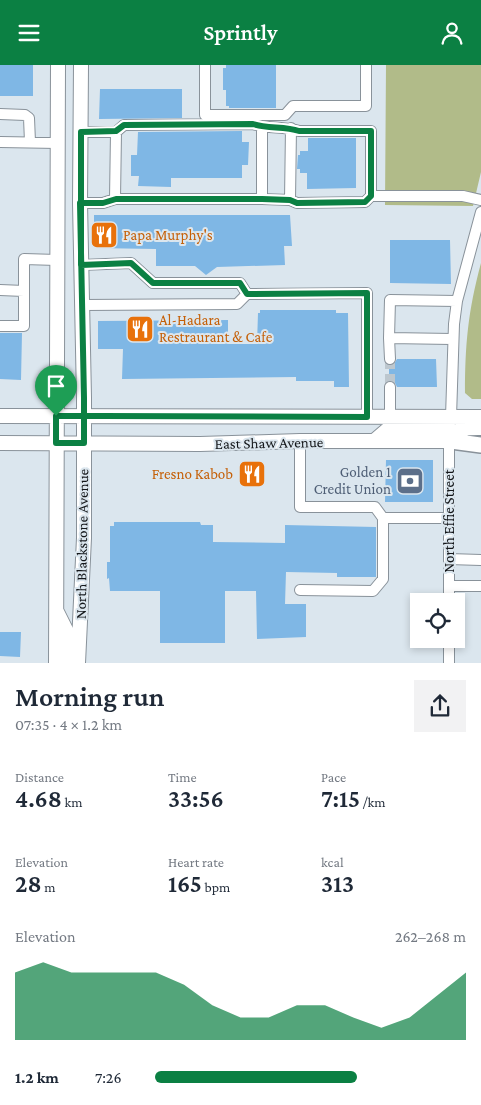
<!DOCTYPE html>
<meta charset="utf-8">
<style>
body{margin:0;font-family:"Crimson Pro",serif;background:#f2f2f3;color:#1f2937;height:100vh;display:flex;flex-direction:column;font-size:19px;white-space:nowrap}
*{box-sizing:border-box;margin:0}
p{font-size:16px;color:#747a83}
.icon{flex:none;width:28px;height:28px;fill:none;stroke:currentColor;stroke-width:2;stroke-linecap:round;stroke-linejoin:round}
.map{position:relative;height:598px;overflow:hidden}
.side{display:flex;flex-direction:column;background:#fff;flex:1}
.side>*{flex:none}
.fabs{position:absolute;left:410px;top:528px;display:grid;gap:10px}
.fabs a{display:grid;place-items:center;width:55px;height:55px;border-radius:0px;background:#fff;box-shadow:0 2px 8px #0003;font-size:25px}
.pin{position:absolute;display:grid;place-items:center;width:42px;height:42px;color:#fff;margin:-51px -21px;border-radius:50% 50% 50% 0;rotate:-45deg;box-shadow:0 0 5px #0007}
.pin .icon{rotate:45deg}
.round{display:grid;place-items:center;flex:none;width:52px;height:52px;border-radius:0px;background:#f2f2f3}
.summary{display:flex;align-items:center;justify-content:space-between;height:85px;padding:0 15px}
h1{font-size:28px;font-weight:600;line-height:38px}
.figures{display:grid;grid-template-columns:repeat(3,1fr);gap:8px;height:85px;padding:5px 15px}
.figures div{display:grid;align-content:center}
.figures b{font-size:25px;font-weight:600}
.figures small{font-size:14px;font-weight:400}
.figures p{font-size:14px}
.chart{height:140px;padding:10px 15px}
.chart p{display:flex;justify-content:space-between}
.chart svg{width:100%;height:90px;margin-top:5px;fill:#0b8043;opacity:.7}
ul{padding:0 15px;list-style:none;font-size:16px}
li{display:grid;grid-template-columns:80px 60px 1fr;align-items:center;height:38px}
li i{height:12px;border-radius:6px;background:#0b8043}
header{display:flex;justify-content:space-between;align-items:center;height:65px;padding:0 15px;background:#0b8043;color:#fff;font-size:22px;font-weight:600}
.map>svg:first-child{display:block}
</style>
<header><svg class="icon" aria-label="menu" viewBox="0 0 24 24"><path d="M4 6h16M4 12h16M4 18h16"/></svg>Sprintly<svg class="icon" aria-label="person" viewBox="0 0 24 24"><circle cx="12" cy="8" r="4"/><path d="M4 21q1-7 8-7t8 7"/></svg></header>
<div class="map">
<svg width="481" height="598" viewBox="0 0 481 598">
<rect width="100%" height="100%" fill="#dbe6ee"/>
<path fill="#b1bb89" d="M 386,0 L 481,0 L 481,107 L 473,141 L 385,140 Z
M 481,198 L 481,334 L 472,334 L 465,328 C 465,280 468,246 481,198 Z"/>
<path fill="#7fb7e5" d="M 0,0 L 33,0 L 33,31 L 0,31 Z
M 226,0 L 276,0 L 276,43 L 229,43 L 229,41 L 226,41 L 226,25 L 223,25 L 223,3 L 226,3 Z
M 100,24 L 182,24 L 182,53 L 99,54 Z
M 242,66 L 242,77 L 249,77 L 248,100 L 242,100 L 242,113 L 171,113 L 171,122 L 138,121 L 139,111 L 131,111 L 131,90 L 137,90 L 138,67 Z
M 308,73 L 356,73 L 356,123 L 307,124 L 307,108 L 300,108 L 300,104 L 297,104 L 298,90 L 300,90 L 300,86 L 308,86 Z
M 94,150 L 290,150 L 292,181 L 284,181 L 285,200 L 217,202 L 206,210 L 195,201 L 156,201 L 156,184 L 94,183 Z
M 390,175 L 450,175 L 451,219 L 390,218 Z
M 260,245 L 336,245 L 336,248 L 348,248 L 349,322 L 334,322 L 334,316 L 296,316 L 296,312 L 122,314 L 123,284 L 98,284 L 98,256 L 228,255 L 228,279 L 257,279 L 258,248 L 260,248 Z
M 0,268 L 22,268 L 21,315 L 0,314 Z
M 397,294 L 436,294 L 437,322 L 397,322 L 394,316 L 389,315 L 389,301 L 394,299 Z
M 386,395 L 433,395 L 433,437 L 385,437 Z
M 114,457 L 200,457 L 201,460 L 213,460 L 213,477 L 285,478 L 285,460 L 376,462 L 376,512 L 337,512 L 337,508 L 286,507 L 285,539 L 306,539 L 306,572 L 257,574 L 256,526 L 225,526 L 225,578 L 160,578 L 160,526 L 110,526 L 109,513 L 107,514 L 107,497 L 110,497 L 110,461 L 114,461 Z
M 0,567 L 21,567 L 20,592 L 0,591 Z"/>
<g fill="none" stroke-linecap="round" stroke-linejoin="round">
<path stroke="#bdc7ce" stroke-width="10" stroke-dasharray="10 5" stroke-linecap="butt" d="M 390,294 L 390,322"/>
<g stroke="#89929a" stroke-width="12">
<path id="minor" d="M 205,0 L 205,50 L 285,50 L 293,41 L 366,41 L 366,0
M 0,49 L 25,50 L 29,53 L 30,77
M 0,77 L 58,78
M 371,131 L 463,131 L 481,135
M 115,134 L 116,67
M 262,134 L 262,62
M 290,135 L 291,63
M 80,138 L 103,138 L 115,134 L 262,134 L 290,135 L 297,138 L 365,137 L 371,131 L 371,66 L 299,66 C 284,61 268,64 253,59 L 124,60 L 116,67 L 81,67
M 81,200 L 131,198 L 153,218 L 240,218 L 247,229
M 0,225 L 24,226
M 83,240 L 237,239 L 247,229 L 367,228 L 367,352
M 0,261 L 24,261 L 24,194 L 57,195
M 389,273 L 390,294
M 452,274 L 389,273 L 390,235 L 457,236
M 390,352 L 390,322
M 451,352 L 454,259 L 457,236 L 481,147
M 300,376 L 300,442 L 375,442 L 383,453 L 449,453
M 449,494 L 481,495
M 449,521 L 481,521
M 300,525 L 373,526 L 383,514 L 383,453
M 449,536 L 449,376
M 449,598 L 449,574"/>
</g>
<g stroke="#89929a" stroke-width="16">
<path id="major" d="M 0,351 L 481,352
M 374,376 L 388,364 L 445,362 L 451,352
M 449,376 C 453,362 469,363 481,363
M 0,378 L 200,379 L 300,376 L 463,376
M 57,547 L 66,565 L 66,598
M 56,598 L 58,0
M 78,598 L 84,473 L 84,333 L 80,138 L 81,0"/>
</g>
<g stroke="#89929a" stroke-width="18">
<path id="highway" d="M 451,376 L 481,380"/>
</g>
<use href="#minor" stroke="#fff" stroke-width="10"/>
<use href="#major" stroke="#fff" stroke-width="14"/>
<use href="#highway" stroke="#fff" stroke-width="15"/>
</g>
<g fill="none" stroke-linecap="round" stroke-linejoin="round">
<g stroke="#fff" stroke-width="10">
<path id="route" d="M 56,351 L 56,378 L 84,378 L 84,333 L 80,138 L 103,138 L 116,134 L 262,134 L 290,135 L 297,138 L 365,137 L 371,131 L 371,66 L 299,66 C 284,61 268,64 253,59 L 124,60 L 116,66 L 81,67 L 81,200 L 131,198 L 153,218 L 240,218 L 247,229 L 367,228 L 367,352 L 102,351 L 56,351"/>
</g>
<use href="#route" stroke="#0b8043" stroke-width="6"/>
</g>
<defs>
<g id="restaurant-square" transform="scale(1.4375)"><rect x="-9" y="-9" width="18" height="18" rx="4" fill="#e8710a" stroke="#dbe6ee"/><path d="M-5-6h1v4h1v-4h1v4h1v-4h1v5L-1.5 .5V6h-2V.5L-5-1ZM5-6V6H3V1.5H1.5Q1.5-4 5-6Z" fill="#fff"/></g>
<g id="bank-square" transform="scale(1.4375)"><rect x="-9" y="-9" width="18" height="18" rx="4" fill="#5c6f8a" stroke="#dbe6ee"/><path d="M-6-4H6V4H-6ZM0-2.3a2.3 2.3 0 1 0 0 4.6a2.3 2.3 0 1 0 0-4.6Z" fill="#fff"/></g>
</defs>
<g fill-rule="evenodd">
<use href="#restaurant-square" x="104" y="170"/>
<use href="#restaurant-square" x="140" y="264"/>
<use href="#restaurant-square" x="252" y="409"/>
<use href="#bank-square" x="410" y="416"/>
</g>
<g text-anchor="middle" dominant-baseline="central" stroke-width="4" stroke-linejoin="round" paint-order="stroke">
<g font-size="15" fill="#c56008" stroke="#dbe6ee" text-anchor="start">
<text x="123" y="170">Papa Murphy's</text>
<text x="159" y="255">Al-Hadara<tspan x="159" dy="17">Restraurant &amp; Cafe</tspan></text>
<text x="233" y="409" text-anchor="end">Fresno Kabob</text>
</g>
<g font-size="15" fill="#14171a" stroke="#dbe6ee">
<text transform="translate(269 378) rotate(-1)">East Shaw Avenue</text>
<text transform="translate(449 456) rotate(-90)">North Effie Street</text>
<text transform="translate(82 479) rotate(-89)">North Blackstone Avenue</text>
</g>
<g font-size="15" fill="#4e5e75" stroke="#dbe6ee" text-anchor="end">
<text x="391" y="407">Golden 1<tspan x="391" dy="17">Credit Union</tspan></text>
</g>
</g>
</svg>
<div class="fabs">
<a><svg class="icon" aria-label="locate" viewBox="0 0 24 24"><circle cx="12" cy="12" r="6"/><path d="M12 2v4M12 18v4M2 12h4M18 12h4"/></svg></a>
</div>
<div class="pin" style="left:56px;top:351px;background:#1e9e55"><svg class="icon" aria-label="arrive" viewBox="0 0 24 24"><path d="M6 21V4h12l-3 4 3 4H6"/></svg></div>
</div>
<section class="side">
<div class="summary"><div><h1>Morning run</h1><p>07:35 · 4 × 1.2 km</p></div><a class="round"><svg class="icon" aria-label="share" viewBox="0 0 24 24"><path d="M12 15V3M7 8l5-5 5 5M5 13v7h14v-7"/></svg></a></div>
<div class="figures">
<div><p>Distance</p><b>4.68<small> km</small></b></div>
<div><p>Time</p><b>33:56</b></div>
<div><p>Pace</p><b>7:15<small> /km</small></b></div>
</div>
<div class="figures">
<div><p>Elevation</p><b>28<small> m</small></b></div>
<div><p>Heart rate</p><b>165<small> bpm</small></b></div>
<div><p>kcal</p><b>313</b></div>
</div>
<div class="chart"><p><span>Elevation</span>262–268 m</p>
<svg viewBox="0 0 160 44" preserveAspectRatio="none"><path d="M0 44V11L10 6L20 11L30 11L40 11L50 11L60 17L70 27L80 33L90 33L100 27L110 27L120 33L130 38L140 33L150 22L160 11V44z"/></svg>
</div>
<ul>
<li><b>1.2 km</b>7:26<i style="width:65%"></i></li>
</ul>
</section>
